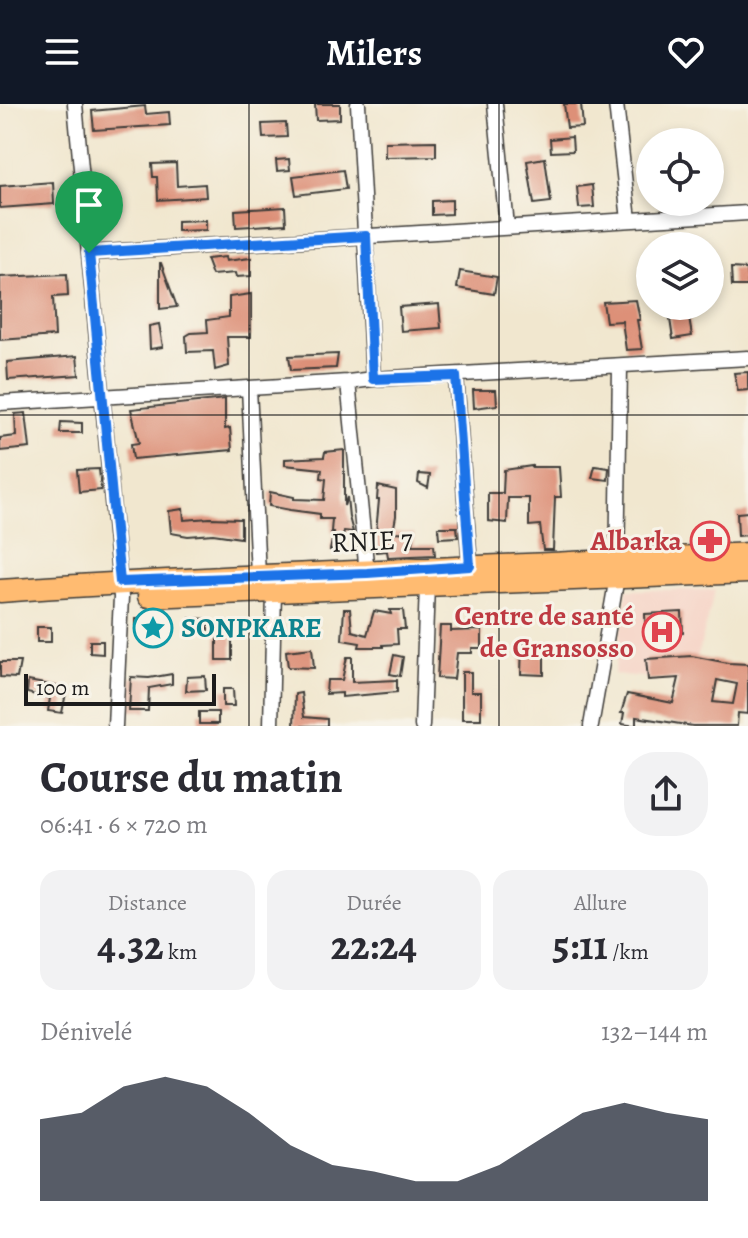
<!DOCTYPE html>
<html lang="fr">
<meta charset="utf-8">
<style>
body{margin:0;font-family:Alegreya,serif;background:#f2f2f3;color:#2b2b33;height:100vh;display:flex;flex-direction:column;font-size:30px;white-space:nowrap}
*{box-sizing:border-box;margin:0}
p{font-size:26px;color:#7c7c81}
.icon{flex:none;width:44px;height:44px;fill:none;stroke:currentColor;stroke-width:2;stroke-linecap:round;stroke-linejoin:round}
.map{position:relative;height:622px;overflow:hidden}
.drawer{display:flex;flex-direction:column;background:#fff;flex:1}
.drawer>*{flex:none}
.tools{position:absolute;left:636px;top:24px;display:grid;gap:16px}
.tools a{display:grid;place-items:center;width:88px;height:88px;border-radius:50%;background:#fff;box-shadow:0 4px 12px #0003;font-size:40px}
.scale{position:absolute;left:24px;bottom:20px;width:192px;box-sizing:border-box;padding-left:8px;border:4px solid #1c1c1c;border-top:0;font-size:22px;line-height:28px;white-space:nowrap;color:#1c1c1c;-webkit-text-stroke:6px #f7f3e8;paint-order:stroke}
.pin{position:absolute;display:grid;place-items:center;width:68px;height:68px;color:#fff;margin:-82px -34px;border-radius:50% 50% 50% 0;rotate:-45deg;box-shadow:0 0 8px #0007}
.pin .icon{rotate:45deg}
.round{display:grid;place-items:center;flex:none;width:84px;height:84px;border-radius:32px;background:#f2f2f3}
.summary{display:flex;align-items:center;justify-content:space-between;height:136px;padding:0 40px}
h1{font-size:44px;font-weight:700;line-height:60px}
.figures{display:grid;grid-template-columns:repeat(3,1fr);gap:12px;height:136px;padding:8px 40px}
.figures div{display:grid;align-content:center;border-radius:20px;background:#f2f2f3;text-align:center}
.figures b{font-size:40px;font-weight:700}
.figures small{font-size:22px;font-weight:400}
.figures p{font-size:22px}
.chart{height:224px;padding:16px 40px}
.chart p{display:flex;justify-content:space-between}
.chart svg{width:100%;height:144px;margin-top:8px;fill:#111827;opacity:.7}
header{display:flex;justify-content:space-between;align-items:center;height:104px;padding:0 40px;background:#111827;color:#fff;font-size:36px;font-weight:700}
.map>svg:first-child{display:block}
</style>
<header><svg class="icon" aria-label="menu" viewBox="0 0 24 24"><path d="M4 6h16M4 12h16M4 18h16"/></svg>Milers<svg class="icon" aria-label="heart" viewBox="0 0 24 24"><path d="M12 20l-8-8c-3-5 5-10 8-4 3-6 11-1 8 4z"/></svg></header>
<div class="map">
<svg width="748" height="622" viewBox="0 0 748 622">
<rect width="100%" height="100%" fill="#f7f3e8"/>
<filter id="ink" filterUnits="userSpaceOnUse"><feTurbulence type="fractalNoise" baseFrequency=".0125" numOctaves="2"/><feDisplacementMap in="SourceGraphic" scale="16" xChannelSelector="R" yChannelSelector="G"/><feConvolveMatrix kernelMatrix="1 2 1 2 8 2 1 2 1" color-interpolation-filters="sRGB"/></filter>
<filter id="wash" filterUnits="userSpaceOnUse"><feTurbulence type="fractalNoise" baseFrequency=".006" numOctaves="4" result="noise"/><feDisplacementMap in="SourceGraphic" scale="32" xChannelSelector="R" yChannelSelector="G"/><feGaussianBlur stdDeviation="1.8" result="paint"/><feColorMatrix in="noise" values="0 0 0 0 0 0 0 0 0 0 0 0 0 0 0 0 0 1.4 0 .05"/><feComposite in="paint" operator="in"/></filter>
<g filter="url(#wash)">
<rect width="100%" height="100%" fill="#f1e7cf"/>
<path fill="#f6d2c4" d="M 627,486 L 715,486 L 691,578 L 614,570 Z"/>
<g id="blocks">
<path fill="#dd9078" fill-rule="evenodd" d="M 315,0 L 340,0 L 340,15 L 316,16 Z
M 564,0 L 581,0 L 583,23 L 567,24 Z
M 145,2 L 146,10 L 169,8 L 170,21 L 94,26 L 92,7 Z
M 286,19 L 287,33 L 263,34 L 262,20 Z
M 572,33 L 573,47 L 551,48 L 550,35 Z
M 436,37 L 436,52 L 385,53 L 385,38 Z
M 545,54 L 551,98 L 534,100 L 527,57 Z
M 289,55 L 290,66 L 277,67 L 276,56 Z
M 176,59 L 177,82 L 205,80 L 206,93 L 158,96 L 157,73 L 153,73 L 152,60 Z
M 343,66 L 346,85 L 296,91 L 293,72 Z
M 53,78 L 54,100 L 0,104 L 0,82 Z
M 592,81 L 594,103 L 579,104 L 577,83 Z
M 452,96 L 452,110 L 432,111 L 432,97 Z
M 285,103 L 286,120 L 236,123 L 235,106 Z
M 206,116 L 206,126 L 177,127 L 177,117 Z
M 225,153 L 226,157 L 251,154 L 251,172 L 236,173 L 235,169 L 212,171 L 206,155 Z
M 160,159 L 161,159 L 177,203 L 160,205 Z
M 731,164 L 746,165 L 748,182 L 732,182 Z
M 460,167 L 497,173 L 494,190 L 457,184 Z
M 67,170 L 68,192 L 53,193 L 55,232 L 0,236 L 0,173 Z
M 251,190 L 251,233 L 227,233 L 229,262 L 215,266 L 213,247 L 187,248 L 186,232 L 191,229 L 208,228 L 207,216 L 229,213 L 229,193 Z
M 636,196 L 640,216 L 637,216 L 642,245 L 626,246 L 622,217 L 606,218 L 603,198 Z
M 439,200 L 441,224 L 401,227 L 399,203 Z
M 668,202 L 687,202 L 692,232 L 673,235 Z
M 159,220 L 163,243 L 150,245 L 149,222 Z
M 338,250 L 336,264 L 291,266 L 289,252 Z
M 77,252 L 79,271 L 8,276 L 7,258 Z
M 748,268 L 748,286 L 738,287 L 734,269 Z
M 473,286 L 496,286 L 497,301 L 474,304 Z
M 225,295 L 225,325 L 230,324 L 232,346 L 133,355 L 131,340 L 139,339 L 131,305 Z
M 26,309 L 30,344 L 0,347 L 0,334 L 16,332 L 15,310 Z
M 61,318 L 82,319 L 82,329 L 60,329 Z
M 344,346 L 344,402 L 347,393 L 349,413 L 353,428 L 344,427 L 341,446 L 330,446 L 334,428 L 331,428 L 332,415 L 320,415 L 320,410 L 290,406 L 269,402 L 270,388 L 294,393 L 294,395 L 324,396 L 326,375 L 321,374 L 322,365 L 285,361 L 285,355 L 324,353 L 325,348 Z
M 532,362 L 532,363 L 559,363 L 561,393 L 555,393 L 553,446 L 543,446 L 540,421 L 529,422 L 529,394 L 508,394 L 507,419 L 488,417 L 488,389 L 503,389 L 504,366 Z
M 595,362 L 609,364 L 608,376 L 592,374 Z
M 99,365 L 101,386 L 79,388 L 77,366 Z
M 419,370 L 430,371 L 428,384 L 418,379 Z
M 378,382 L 396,386 L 396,412 L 393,428 L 414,429 L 413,441 L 434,441 L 435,451 L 388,453 L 387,447 L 376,448 L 373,428 L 376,428 L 379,396 L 377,396 Z
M 183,405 L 184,416 L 210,414 L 241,415 L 241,434 L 213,430 L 188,432 L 171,429 L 169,407 Z
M 748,408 L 748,431 L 738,432 L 737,409 Z
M 438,423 L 457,423 L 458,433 L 439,434 Z
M 344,505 L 350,505 L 352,527 L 367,531 L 374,507 L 391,510 L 390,506 L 403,506 L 405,525 L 397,525 L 398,540 L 383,541 L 383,543 L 359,543 L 360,539 L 342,536 Z
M 682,508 L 683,529 L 646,531 L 645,510 Z
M 156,513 L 171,513 L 171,523 L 156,523 Z
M 190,514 L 208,515 L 208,526 L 189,525 Z
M 136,515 L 149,515 L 149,526 L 136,526 Z
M 440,522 L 451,522 L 451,527 L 482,526 L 482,544 L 472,544 L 472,549 L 457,549 L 454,575 L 437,574 Z
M 37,523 L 51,523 L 51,538 L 37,538 Z
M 217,531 L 232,531 L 232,556 L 217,556 Z
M 90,537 L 103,537 L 103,550 L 90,549 Z
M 522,540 L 544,540 L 544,571 L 521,570 Z
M 312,544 L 314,564 L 288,563 L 286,547 Z
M 394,551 L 403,553 L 400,572 L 390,570 Z
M 692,552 L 728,559 L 748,560 L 748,610 L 738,609 L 737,622 L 693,622 L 636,613 L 636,622 L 622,620 L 624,609 L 621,609 L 627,590 L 673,599 L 679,574 L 648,576 L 646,555 ZM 717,576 L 737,580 L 733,600 L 713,598 Z
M 347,553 L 352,553 L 352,578 L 397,576 L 397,588 L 342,593 L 342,589 L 326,590 L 327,576 L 342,576 Z
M 0,558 L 20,558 L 17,574 L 0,573 Z
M 462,568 L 471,568 L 471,588 L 481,588 L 481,615 L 462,615 Z
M 172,570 L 172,580 L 149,584 L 148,607 L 129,607 L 131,573 L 149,574 Z
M 205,572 L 206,586 L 186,587 L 187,573 Z
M 28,577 L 67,584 L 62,609 L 48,607 L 50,594 L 27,589 Z
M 223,585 L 233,585 L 234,602 L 223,602 Z
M 301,589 L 304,613 L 327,615 L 327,622 L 294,622 L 295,590 Z
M 199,608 L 218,608 L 218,620 L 199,620 Z"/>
</g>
</g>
<g filter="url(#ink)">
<use href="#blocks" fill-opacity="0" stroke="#3c3a37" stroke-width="2"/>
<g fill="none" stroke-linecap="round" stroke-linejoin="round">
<g stroke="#3c3a37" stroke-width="17">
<path id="minor" d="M 75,0 L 121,493 L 115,622
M 358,0 L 373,275
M 495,0 L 507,123
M 616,0 L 629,116
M 89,149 L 748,109
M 456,272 L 470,462
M 348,278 L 367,469
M 249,284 L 258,471
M 0,299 L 348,278 L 373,275 L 748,254
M 271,622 L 274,487
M 422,622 L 427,481
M 591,622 L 617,473 L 620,262"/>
</g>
<g stroke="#3c3a37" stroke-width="25">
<path id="primary" d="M 0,487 C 249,469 499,465 748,450
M 149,492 L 748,468"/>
</g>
<use href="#minor" stroke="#fff" stroke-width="14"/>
<use href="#primary" stroke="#ffbb71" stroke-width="22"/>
</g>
</g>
<g fill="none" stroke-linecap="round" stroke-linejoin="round" filter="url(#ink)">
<g stroke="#fff" stroke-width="16">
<path id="route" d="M 366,132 L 373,275 L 456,272 L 470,462 L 367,469 L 120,478 L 89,149 Z"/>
</g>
<use href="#route" stroke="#1a73e8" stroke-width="10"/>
</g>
<path fill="none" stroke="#1c1c1c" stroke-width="2" stroke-opacity="0.55" d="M 249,0 L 249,622M 499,0 L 499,622M 0,311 L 748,311"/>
<defs>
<g id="pharmacy-ring" transform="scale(2)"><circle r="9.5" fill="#f7f3e8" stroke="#e0444e" stroke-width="1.5"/><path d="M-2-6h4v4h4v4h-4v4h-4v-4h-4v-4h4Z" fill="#e0444e"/></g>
<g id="sight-ring" transform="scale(2)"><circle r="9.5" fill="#f7f3e8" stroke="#0f9aa8" stroke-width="1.5"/><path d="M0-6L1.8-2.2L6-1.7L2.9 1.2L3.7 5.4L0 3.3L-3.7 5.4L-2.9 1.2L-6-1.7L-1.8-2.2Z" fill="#0f9aa8"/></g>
<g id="hospital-ring" transform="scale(2)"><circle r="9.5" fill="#f7f3e8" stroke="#e0444e" stroke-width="1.5"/><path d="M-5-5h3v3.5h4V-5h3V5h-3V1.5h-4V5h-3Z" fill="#e0444e"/></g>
</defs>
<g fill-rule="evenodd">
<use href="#pharmacy-ring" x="710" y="437"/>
<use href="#sight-ring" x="153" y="524"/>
<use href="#hospital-ring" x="662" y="528"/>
</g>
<g text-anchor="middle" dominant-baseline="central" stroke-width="6" stroke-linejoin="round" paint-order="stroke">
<g font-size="28" fill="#1c1c1c" stroke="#f7f3e8">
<text transform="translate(372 437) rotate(-3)">RNIE 7</text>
</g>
<g font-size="28" font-weight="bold" fill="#be3a42" stroke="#f7f3e8" text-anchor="end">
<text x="682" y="437">Albarka</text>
<text x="634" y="512">Centre de santé<tspan x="634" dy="32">de Gransosso</tspan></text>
</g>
<g font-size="28" font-weight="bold" fill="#0d838f" stroke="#f7f3e8" text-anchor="start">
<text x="181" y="524">SONPKARE</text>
</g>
</g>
</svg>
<div class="tools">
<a><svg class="icon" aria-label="locate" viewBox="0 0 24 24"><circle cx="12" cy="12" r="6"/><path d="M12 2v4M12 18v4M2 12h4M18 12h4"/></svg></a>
<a><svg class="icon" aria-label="layers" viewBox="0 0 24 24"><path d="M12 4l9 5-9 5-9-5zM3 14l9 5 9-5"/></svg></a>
</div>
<div class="scale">100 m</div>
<div class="pin" style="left:89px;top:149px;background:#1e9e55"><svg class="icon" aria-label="arrive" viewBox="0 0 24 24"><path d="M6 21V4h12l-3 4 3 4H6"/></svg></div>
</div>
<section class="drawer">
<div class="summary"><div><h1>Course du matin</h1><p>06:41 · 6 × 720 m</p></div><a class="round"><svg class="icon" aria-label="share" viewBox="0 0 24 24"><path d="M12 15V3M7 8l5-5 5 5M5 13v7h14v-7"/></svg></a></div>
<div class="figures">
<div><p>Distance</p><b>4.32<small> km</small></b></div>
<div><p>Durée</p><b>22:24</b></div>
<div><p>Allure</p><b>5:11<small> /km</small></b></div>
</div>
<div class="chart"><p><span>Dénivelé</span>132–144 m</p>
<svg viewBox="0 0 160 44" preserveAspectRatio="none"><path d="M0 44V19L10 17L20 9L30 6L40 9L50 17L60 27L70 33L80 35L90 38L100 38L110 33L120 25L130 17L140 14L150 17L160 19V44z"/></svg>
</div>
</section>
